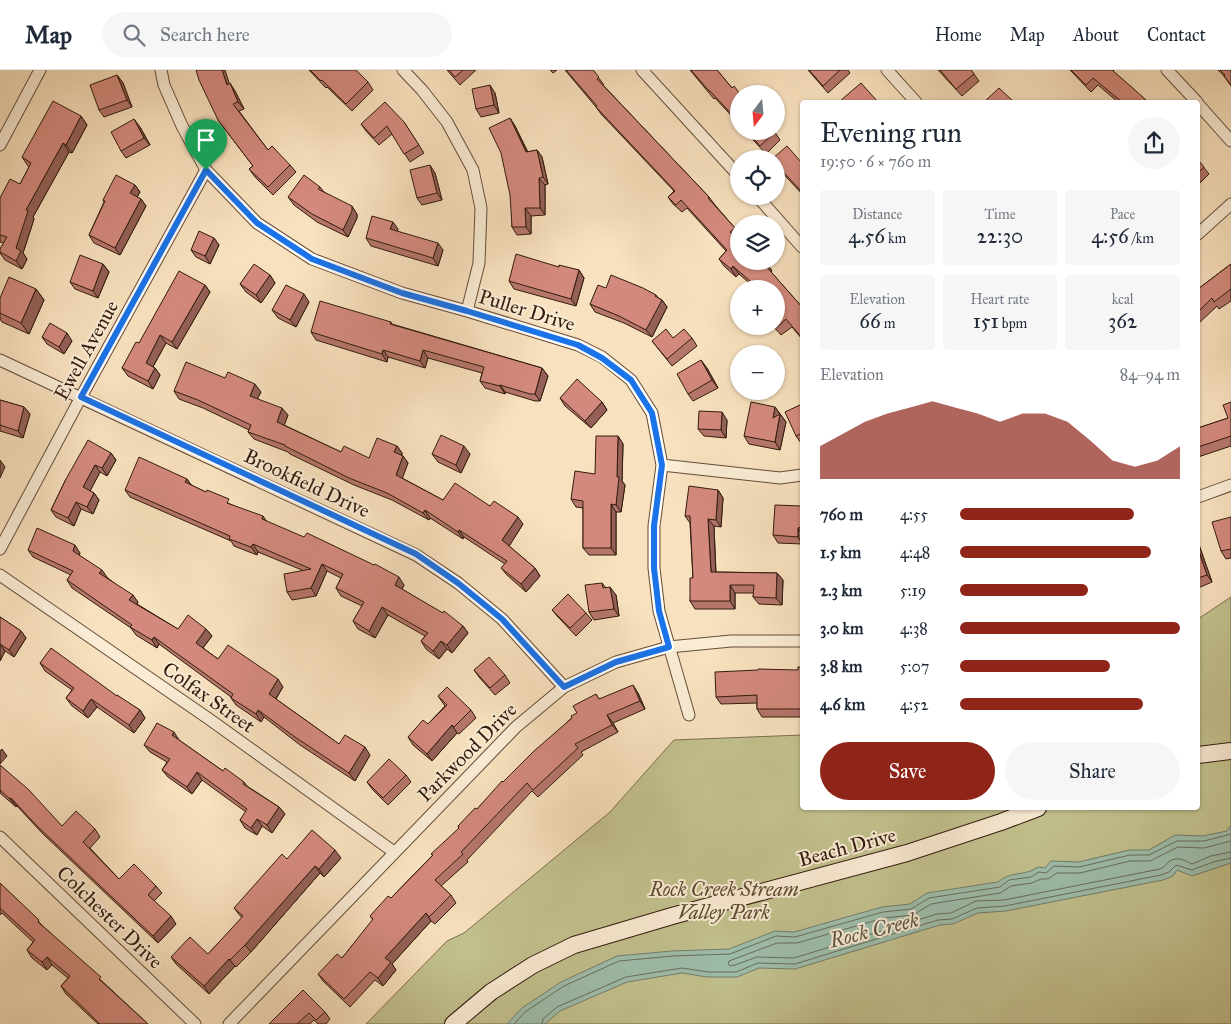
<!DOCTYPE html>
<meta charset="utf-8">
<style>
body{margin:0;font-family:"IM FELL Great Primer",serif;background:#f6f6f7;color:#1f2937;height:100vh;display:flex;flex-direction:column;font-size:19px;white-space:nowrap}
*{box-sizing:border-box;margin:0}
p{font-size:16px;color:#747a83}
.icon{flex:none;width:28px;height:28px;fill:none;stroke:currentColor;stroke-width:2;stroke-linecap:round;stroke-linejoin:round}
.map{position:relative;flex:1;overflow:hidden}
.details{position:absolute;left:800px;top:30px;width:400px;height:710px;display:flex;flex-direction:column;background:#fff;border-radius:5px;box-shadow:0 1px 4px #0004}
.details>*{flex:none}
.needle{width:32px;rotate:196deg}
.tools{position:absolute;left:730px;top:15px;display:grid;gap:10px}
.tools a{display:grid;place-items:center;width:55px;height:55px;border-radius:50%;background:#fff;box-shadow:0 1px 4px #0004;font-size:25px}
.pin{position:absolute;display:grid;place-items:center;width:42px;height:42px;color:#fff;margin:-51px -21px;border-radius:50% 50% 50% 0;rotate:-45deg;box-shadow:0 0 5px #0007}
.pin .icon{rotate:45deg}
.round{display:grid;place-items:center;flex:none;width:52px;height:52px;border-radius:26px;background:#f6f6f7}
.headline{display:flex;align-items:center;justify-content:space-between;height:85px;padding:0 20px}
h1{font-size:28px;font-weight:600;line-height:38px}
.figures{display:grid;grid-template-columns:repeat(3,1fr);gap:8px;height:85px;padding:5px 20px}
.figures div{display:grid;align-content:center;border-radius:5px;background:#f6f6f7;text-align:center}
.figures b{font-size:21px;font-weight:600}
.figures small{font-size:14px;font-weight:400}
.figures p{font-size:14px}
.chart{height:140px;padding:10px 20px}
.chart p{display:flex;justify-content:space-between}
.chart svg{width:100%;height:90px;margin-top:5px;fill:#8f2418;opacity:.7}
.cta{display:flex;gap:10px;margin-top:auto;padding:10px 20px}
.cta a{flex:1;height:58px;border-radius:30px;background:#8f2418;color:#fff;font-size:20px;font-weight:600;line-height:58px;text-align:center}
.cta a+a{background:#f6f6f7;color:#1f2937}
ul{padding:0 20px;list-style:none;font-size:16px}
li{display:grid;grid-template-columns:80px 60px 1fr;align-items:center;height:38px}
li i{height:12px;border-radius:6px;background:#8f2418}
header{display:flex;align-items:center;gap:30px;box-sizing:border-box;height:70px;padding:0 25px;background:#fff;border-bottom:1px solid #e0e1e3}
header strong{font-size:24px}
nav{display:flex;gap:28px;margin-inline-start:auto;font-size:18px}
.search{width:350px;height:45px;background:#f6f6f7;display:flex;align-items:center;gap:12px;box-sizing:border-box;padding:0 18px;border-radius:28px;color:#747a83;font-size:19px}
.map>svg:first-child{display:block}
</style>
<header>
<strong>Map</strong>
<div class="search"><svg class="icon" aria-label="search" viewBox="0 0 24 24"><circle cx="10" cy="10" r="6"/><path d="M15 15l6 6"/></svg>Search here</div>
<nav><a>Home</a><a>Map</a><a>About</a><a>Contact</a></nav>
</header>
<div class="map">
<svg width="1231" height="954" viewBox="0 0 1231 954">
<rect width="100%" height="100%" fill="#f8e1be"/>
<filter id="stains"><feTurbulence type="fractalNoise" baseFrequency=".004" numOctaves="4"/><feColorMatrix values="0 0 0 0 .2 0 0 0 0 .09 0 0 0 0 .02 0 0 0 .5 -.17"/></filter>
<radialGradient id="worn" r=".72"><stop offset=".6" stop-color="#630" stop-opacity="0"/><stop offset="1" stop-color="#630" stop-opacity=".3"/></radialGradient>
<path fill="#c2c18e" stroke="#7a6e4e" d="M 1231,527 L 1231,954 L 366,954 L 447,871 L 464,863 L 610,742 L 674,670 L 802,665 L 802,738 L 1198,738 L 1198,549 Z"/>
<path fill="#9ebeac" stroke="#737d6c" d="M 1231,755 L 1231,793 L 1192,806 L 1177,800 L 1173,806 L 1163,810 L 1006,841 L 978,843 L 953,854 L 940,855 L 795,899 L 759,898 L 737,907 L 707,907 L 682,903 L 627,912 L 560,941 L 545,954 L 507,954 L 522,938 L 561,912 L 617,886 L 672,881 L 729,879 L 775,861 L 794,862 L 882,837 L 910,834 L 927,823 L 998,812 C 1012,800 1024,807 1038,797 L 1045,798 L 1051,791 L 1079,792 L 1129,780 L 1149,780 L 1175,765 L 1203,766 L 1227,761 Z"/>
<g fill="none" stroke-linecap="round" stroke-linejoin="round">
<path stroke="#686c5c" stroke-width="1" d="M 1231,771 L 1204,778 L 1178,777 L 1150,791 L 1130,791 L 1080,803 L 1057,803 L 1048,809 L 1041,809 L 1032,813 L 1011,816 L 1000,823 L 931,834 L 913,845 L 884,848 L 797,873 L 777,873 L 729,891 L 728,894 L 730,896 L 735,895 L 757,887 L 794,888 L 937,844 L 951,843 L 976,831 L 1004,830 L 1160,799 C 1165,797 1166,794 1170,791 C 1178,786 1185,791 1192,794 L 1211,786 L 1231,782
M 514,954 L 525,942 L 564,916 L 619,891 L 673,886 L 730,884 L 776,866 L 795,867 L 883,842 L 911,839 L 929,828 L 1000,817 L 1009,810 L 1031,807 L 1039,802 L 1046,803 L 1054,796 L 1079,797 L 1130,785 L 1149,785 L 1177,771 L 1204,771 L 1231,764
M 542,954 L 543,949 L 557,937 L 626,907 L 682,898 L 708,902 L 736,902 L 758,893 L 795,894 L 938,850 L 952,849 L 977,838 L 1005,836 L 1161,805 L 1169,802 L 1176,795 L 1192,800 L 1213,792 L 1231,788"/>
<g stroke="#644c39" stroke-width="13">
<path id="street" d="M 161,0 L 164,15 L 182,56 L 206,100 L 257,153 L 312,189 L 402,223 L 467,241 L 578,275 L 602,287 L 631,310 L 652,343 L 662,395 L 654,456 L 654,498 L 659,541 L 689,645
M 403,0 L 422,20 L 447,52 L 473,100 L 481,138 L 479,193 L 467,241
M 642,0 L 739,106
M 887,0 L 916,32
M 1167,0 L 1197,32
M 1198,34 L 1231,71
M 0,75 L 40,0
M 757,126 L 802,177
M 1198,164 L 1231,134
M 0,290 L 416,485 L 458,513 L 502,549 L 564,617
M 662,395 L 780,408 L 802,405
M 1198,427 L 1231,415
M 0,479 L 81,327 L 206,100
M 0,505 L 209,649 L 394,782
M 0,767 L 195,954
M 229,954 L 516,657 L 564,617 L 616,592 L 669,577 L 731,571 L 802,571"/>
</g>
<g stroke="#321b0d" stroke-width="18">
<path id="secondary" d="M 1198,685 L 1231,681
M 453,954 L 491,922 L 533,895 L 574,875 L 672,846 L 907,783 L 1001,752 L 1038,738"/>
</g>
<use href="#street" stroke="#faecd5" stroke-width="11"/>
<use href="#secondary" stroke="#faecd5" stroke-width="16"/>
</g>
<path fill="#b5766c" stroke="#321b0d" d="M 309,0 L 356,0 L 368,12 L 373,20 L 352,41 L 327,17 L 326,18 Z
M 447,0 L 476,0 L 460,15 Z
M 550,0 L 557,0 L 553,3 Z
M 565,0 L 593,0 L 604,15 L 603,15 L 709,127 L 715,135 L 735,158 L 739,163 L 739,166 L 737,168 L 766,193 L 772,201 L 771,202 L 802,237 L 802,269 L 792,257 L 781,265 L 773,256 L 776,256 L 776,219 L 756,219 L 739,204 L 736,207 L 724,196 L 719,189 L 726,181 L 687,138 L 682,142 L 673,134 L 668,127 L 674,121 L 601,44 L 596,37 Z
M 690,0 L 717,0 L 732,18 L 739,24 L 739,54 L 715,28 L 714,29 Z
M 808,0 L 848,0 L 850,3 L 828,23 Z
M 938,0 L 971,0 L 979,11 L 962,26 Z
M 1070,0 L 1114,0 L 1113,1 L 1148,32 L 1118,32 L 1098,15 L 1091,22 Z
M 1218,0 L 1231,0 L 1231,16 L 1224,6 Z
M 117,5 L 123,13 L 132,37 L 104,47 L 99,40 Z
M 229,13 L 235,21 L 244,39 L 239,41 L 268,80 L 290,95 L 296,102 L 273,125 L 255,107 L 249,99 L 253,96 L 218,50 Z
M 495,23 L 499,43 L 481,47 L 476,39 Z
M 81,46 L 87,55 L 72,83 L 69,82 L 33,147 L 34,149 L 23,183 L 27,189 L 22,199 L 5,190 L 0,183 L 0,179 L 4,173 L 0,172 L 0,128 L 20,114 L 29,97 L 28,96 L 22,87 Z
M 510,48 L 515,56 L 528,82 L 537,80 L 542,87 L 548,114 L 545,115 L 545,145 L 531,146 L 531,164 L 517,165 L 512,157 Z
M 404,52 L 424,83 L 410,92 L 392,64 L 379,75 L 366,61 L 361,54 Z
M 140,57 L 150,75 L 126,88 L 121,81 Z
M 745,61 L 774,61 L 780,70 L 766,84 Z
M 776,89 L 802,93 L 802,124 L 777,97 L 776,95 Z
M 1198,90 L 1209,104 L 1198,115 Z
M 435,103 L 442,130 L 422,135 L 417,128 Z
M 135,115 L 140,122 L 137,127 L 141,129 L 146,136 L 120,185 L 94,173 L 89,165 L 104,132 L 103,130 Z
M 320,117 L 324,122 L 357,144 L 357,148 L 348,167 L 317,152 L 294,135 L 288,127 Z
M 398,159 L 397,161 L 443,180 L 438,196 L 371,176 L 366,168 Z
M 214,168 L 219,175 L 210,194 L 196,187 L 191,180 Z
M 103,194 L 109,202 L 98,228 L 75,219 L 70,212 Z
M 1231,194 L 1231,231 L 1219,239 L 1217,236 L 1198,254 L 1198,219 Z
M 559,197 L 579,200 L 584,208 L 576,236 L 514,219 L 509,211 Z
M 270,205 L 275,213 L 261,233 L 246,222 L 240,214 Z
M 205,215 L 210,222 L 177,279 L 166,273 L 153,297 L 155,298 L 160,305 L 153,319 L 128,306 L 122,298 L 139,273 Z
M 606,218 L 658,228 L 662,230 L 667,237 L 652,267 L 624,253 L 595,242 L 590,234 Z
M 36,219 L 44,230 L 29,264 L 2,252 L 0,249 L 0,228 Z
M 309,232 L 296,257 L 278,248 L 272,240 Z
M 391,252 L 392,254 L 542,298 L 548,306 L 540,331 L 535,331 L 505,322 L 505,324 L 485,318 L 480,311 L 482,303 L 428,288 L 425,298 L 388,287 L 387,292 L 316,270 L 311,262 Z
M 42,267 L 72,271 L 64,284 L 47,274 Z
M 673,268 L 692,268 L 697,276 L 672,296 L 652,271 Z
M 707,298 L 718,318 L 693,331 L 688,324 Z
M 174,321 L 261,322 L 257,329 L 288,345 L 284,355 L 341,382 L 369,388 L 397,376 L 402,383 L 402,385 L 408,393 L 402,408 L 443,430 L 490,436 L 523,454 L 509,476 L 535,498 L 540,506 L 526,522 L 507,505 L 501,498 L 505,494 L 464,467 L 463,469 L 430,448 L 429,450 L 392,430 L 354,415 L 290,384 L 288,382 L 254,369 L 248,362 L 249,360 L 203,338 L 179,329 Z
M 560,328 L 602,332 L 607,340 L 591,358 L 565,336 Z
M 0,330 L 24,337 L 30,344 L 23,368 L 0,361 Z
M 1231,332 L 1231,376 L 1198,387 L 1198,358 L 1228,348 Z
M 802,334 L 802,373 L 801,373 L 796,366 Z
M 775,337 L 786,352 L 780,380 L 749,374 L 744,366 Z
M 727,350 L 726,368 L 704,366 L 698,359 Z
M 618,366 L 623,374 L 622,411 L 625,415 L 621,442 L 616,442 L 616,485 L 589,485 L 583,478 L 583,438 L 576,437 L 571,429 L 595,404 Z
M 111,383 L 116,390 L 107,406 L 100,402 L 90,421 L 94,423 L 99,430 L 93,444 L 81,439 L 74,456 L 56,447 L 51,440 L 66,409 Z
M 432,384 L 470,384 L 461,403 L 438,392 Z
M 187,409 L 191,415 L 267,452 L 404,515 L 402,519 L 463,556 L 468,563 L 452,583 L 447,579 L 439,589 L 426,579 L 421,571 L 425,566 L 388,545 L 375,568 L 358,559 L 353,551 L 362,536 L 341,526 L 336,518 L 341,508 L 327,501 L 316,526 L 292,530 L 287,522 L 302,500 L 258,482 L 257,485 L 234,476 L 231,471 L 130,427 L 125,420 Z
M 718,420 L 723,428 L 721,457 L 714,456 L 716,502 L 777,503 L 783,510 L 782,535 L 759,534 L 753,527 L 754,523 L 735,523 L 735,539 L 695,539 L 690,531 L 693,508 L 690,453 L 685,446 Z
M 802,436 L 802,474 L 778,473 L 773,465 Z
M 1231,447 L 1231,488 L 1226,489 L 1221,481 Z
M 1198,472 L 1212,512 L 1198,518 Z
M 28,480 L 80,483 L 79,485 L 138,532 L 137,534 L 178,559 L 206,559 L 212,566 L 203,578 L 218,589 L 283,617 L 276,629 L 339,674 L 370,685 L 355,711 L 300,675 L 264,647 L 261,652 L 236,635 L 231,628 L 231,627 L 159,574 L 157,578 L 136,565 L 131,558 L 72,518 L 67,510 L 71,505 L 33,487 Z
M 602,513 L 606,518 L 616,525 L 619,546 L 594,550 L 589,542 Z
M 552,540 L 586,543 L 592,550 L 576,566 L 558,547 Z
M 0,547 L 21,561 L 26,568 L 14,587 L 5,581 L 0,591 Z
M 40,593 L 117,626 L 140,640 L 145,648 L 134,663 L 97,637 L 88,648 L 72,636 L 66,628 L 72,620 L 45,601 Z
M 802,597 L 802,647 L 762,647 L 757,639 L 757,633 L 721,634 L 716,627 L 798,600 Z
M 474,600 L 505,605 L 510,613 L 495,625 L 479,607 Z
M 638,623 L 645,639 L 613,653 L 618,662 L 581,682 L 583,685 L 538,727 L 532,721 L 467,790 L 468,792 L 441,816 L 451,825 L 456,833 L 435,854 L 431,851 L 392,894 L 396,900 L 383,916 L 375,910 L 350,937 L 323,911 L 318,904 L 342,888 L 373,850 L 370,846 L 391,828 L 459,758 L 458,756 L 477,739 L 503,712 L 577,643 L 596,624 L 599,629 Z
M 438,626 L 471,640 L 476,648 L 459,664 L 457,663 L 432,691 L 413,675 L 408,667 L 428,654 L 445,636 Z
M 179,670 L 223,701 L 244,712 L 247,716 L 279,737 L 285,744 L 272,763 L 262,756 L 257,765 L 245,758 L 240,750 L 246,742 L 202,710 L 192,724 L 168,707 L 162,700 L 167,692 L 150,682 L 144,675 Z
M 0,695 L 62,756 L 95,759 L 100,767 L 90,778 L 119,809 L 156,816 L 162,823 L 154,831 L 176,854 L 158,873 L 43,764 L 17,736 L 16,737 L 0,723 Z
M 406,705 L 411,712 L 388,735 L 372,719 L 367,712 Z
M 341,788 L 324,807 L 320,803 L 251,882 L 236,897 L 235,896 L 209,924 L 176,894 L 171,887 L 208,884 L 242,848 L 234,838 L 287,789 Z
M 0,813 L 44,857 L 148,954 L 98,954 L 66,924 L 61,916 L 68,908 L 52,895 L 47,900 L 32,888 L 27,880 L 33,872 L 2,843 L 0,845 Z
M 303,920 L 325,942 L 330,949 L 326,954 L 318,954 L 314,950 L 310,954 L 269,954 Z"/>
<path fill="#946058" stroke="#321b0d" d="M 222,0 L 225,0 L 232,22 L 227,15 Z
M 117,5 L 123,13 L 132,37 L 127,30 Z
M 230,13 L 235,21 L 244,39 L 238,32 Z
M 490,15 L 495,23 L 499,43 L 494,35 Z
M 81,46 L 87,55 L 72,83 L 66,75 Z
M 510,48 L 515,56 L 531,90 L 526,82 Z
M 134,49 L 140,57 L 150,75 L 144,68 Z
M 63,73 L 69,82 L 33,147 L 34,149 L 23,183 L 27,189 L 22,199 L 16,191 L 16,178 L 26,140 Z
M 537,80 L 542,87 L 548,114 L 543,107 Z
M 430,95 L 435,103 L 442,130 L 437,123 Z
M 539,108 L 545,115 L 545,145 L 540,138 Z
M 135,115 L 140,122 L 135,130 L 130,123 Z
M 141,129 L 146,136 L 120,185 L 115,178 Z
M 352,136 L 357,144 L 357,148 L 348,167 L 343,160 Z
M 525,138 L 531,146 L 531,164 L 526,157 Z
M 393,152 L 398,159 L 396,167 L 390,159 Z
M 214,168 L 219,175 L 210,194 L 205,186 Z
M 438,173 L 443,180 L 438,196 L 433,188 Z
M 766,193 L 772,201 L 770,203 L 765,195 Z
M 103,194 L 109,202 L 98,228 L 93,221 Z
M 733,196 L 739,204 L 736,207 L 731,199 Z
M 579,200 L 584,208 L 576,236 L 571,229 Z
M 270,205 L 275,213 L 261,233 L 256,225 Z
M 205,215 L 210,222 L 177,279 L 172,272 Z
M 36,219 L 44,230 L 29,264 L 21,253 Z
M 304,224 L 309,232 L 296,257 L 290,250 Z
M 656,225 L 661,232 L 662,230 L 667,237 L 652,267 L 646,260 Z
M 67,263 L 72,271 L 64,284 L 59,277 Z
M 160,265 L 166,273 L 151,300 L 146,293 Z
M 383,280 L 388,287 L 387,292 L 382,284 Z
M 423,280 L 428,288 L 425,298 L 420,291 Z
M 701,290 L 707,298 L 718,318 L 712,310 Z
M 155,298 L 160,305 L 153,319 L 148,311 Z
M 542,298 L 548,306 L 540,331 L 535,324 Z
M 255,314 L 261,322 L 255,334 L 250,326 Z
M 500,315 L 505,322 L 505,324 L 500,316 Z
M 602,332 L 607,340 L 591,358 L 585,351 Z
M 24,337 L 30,344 L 23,368 L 18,361 Z
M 775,337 L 780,344 L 778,356 L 773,348 Z
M 282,338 L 288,345 L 283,359 L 277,352 Z
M 722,342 L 727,350 L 726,368 L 721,360 Z
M 780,344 L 786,352 L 780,380 L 775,372 Z
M 618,366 L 623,374 L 622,411 L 625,415 L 621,442 L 616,435 Z
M 397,376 L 402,383 L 400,390 L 394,382 Z
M 464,376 L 470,384 L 461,403 L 456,395 Z
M 111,383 L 116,390 L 107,406 L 102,398 Z
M 403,386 L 408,393 L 401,412 L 396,405 Z
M 0,390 L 5,397 L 0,408 Z
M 95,395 L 100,402 L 88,425 L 83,417 Z
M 187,409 L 192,416 L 185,412 Z
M 718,420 L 723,428 L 721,457 L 716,450 Z
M 94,423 L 99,430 L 93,444 L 87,437 Z
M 76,432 L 81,439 L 74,456 L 68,448 Z
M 611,434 L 616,442 L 616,485 L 611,478 Z
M 425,440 L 430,448 L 429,450 L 423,443 Z
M 263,446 L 268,453 L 262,449 Z
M 518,447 L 523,454 L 508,478 L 502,470 Z
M 708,449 L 714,456 L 716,509 L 711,502 Z
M 798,458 L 802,464 L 802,474 L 798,467 Z
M 459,460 L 464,467 L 463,469 L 458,462 Z
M 1198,472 L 1212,512 L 1207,505 L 1198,479 Z
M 253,474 L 258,482 L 257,485 L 251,477 Z
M 75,475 L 80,483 L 78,488 L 73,481 Z
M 322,494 L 327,501 L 316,526 L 311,518 Z
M 535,498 L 540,506 L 526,522 L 521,514 Z
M 102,500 L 107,507 L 105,511 L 99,503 Z
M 777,503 L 783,510 L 782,535 L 776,528 Z
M 399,507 L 404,515 L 400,523 L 395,515 Z
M 730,515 L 735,523 L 735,539 L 730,531 Z
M 610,517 L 616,525 L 619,546 L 614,539 Z
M 133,525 L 138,532 L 135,537 L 129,530 Z
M 382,537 L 388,545 L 375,568 L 369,561 Z
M 463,556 L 468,563 L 452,583 L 447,575 Z
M 206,559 L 212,566 L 201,580 L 196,573 Z
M 21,561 L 26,568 L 14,587 L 9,580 Z
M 154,567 L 159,574 L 157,578 L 152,570 Z
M 441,571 L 447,579 L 439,589 L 433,581 Z
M 0,574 L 5,581 L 0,591 Z
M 278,609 L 283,617 L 274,631 L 269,624 Z
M 633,615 L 638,623 L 645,639 L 640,631 Z
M 91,629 L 97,637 L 88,648 L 83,641 Z
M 140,640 L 145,648 L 134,663 L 129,655 Z
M 258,640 L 264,647 L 261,652 L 256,644 Z
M 607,645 L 613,653 L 618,662 L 612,655 Z
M 452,655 L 457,663 L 432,691 L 427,684 Z
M 174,662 L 179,670 L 172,665 Z
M 365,677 L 370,685 L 355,711 L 349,703 Z
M 2,679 L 7,686 L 0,694 L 0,681 Z
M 197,702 L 202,710 L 192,724 L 187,717 Z
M 11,728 L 17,736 L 16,737 L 10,729 Z
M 279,737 L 285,744 L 272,763 L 267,755 Z
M 257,749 L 262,756 L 257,765 L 251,758 Z
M 335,780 L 341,788 L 324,807 L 319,799 Z
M 315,796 L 320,803 L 251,882 L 245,875 Z
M 426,843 L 431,851 L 392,894 L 396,900 L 383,916 L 378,908 L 385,888 Z
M 171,846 L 176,854 L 158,873 L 153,866 Z
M 47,887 L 52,895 L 47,900 L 42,892 Z
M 229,889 L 235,896 L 209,924 L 204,916 Z"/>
<path fill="#d3897d" stroke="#321b0d" d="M 196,0 L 222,0 L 227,15 L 230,13 L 238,32 L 233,34 L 268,80 L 272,76 L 290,95 L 268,117 L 249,99 L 253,96 L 218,50 L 199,10 Z
M 310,0 L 356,0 L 368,12 L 346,34 L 322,10 L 321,11 Z
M 449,0 L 463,0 L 455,7 Z
M 566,0 L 593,0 L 599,7 L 597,9 L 709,127 L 708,128 L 735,158 L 730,162 L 739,169 L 739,191 L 764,191 L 766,193 L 765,195 L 802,237 L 802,268 L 786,249 L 776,258 L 775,256 L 776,256 L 776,219 L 759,219 L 733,196 L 731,199 L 719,189 L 727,180 L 681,130 L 676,135 L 668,127 L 675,121 L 596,37 L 597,36 Z
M 691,0 L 717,0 L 732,18 L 734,16 L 740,24 L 739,24 L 739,52 L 710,21 L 709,21 Z
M 809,0 L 840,0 L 823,16 Z
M 940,0 L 971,0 L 974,4 L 956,19 Z
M 1071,0 L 1112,0 L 1135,20 L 1148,32 L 1122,32 L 1093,8 L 1086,15 Z
M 1220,0 L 1231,0 L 1231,15 L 1224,6 L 1225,5 Z
M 117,5 L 127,30 L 99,40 L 90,15 Z
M 861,13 L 878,32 L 841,32 L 840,31 Z
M 490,15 L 494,35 L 476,39 L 472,19 Z
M 999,18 L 1014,32 L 984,32 Z
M 53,31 L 81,46 L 66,75 L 63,73 L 26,140 L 28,141 L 16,178 L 21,181 L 16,191 L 0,182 L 0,179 L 7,167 L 0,165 L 0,128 L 10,109 L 20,114 L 31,93 L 22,87 Z
M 385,32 L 404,52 L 419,75 L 404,84 L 387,56 L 374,68 L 361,54 Z
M 510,48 L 526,82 L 537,80 L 543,107 L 539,108 L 540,138 L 525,138 L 526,157 L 512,157 L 510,125 L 501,83 L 489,58 Z
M 134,49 L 144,68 L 121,81 L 111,62 Z
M 747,61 L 774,61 L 775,62 L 760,76 Z
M 787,76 L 802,93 L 802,122 L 776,94 L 776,89 L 772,89 Z
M 1198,90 L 1204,97 L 1198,103 Z
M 430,95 L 437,123 L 417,128 L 410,100 Z
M 116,105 L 135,115 L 130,123 L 141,129 L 115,178 L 89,165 L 105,131 L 103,130 Z
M 304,105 L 320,117 L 318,119 L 352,136 L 352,141 L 343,160 L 312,144 L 288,127 Z
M 372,146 L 393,152 L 390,159 L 438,173 L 433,188 L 366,168 Z
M 199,161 L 214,168 L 205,186 L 191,180 Z
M 516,184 L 559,197 L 559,195 L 579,200 L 571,229 L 509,211 Z
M 80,185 L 103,194 L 93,221 L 70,212 Z
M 254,194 L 270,205 L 256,225 L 240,214 Z
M 1231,194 L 1231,219 L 1214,232 L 1212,228 L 1198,242 L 1198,219 Z
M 179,201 L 205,215 L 172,272 L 160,265 L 146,293 L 155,298 L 148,311 L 122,298 L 136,272 L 139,273 Z
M 611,205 L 643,218 L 656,225 L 655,226 L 662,230 L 646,260 L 619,246 L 590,234 L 598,215 L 606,218 Z
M 9,207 L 36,219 L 21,253 L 0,243 L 0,228 Z
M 286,215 L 304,224 L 290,250 L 272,240 Z
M 320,231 L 391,252 L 390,254 L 542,298 L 535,324 L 530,324 L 500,315 L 500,316 L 480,311 L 484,297 L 423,280 L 420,291 L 383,280 L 382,284 L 311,262 Z
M 50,253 L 67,263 L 59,277 L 42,267 Z
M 666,259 L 673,268 L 684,259 L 692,268 L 667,289 L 652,271 Z
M 701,290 L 712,310 L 688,324 L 677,304 Z
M 186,292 L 225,308 L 228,302 L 255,314 L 250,326 L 282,338 L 277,352 L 341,382 L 344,376 L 369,388 L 377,368 L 397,376 L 394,382 L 403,386 L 396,405 L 443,430 L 455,413 L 490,436 L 494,431 L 518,447 L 502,470 L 535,498 L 521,514 L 501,498 L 507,491 L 459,460 L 458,462 L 425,440 L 423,443 L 387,423 L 349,408 L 285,376 L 285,375 L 248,362 L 251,355 L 198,330 L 174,321 Z
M 577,309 L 602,332 L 585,351 L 560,328 Z
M 0,330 L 24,337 L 18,361 L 0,355 Z
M 751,332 L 775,337 L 773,348 L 780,344 L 775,372 L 744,366 Z
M 1231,332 L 1231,366 L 1198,377 L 1198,358 L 1228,348 L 1223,335 Z
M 802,334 L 802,363 L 796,366 L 785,342 Z
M 699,341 L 722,342 L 721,360 L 698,359 Z
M 441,365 L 464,376 L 456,395 L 432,384 Z
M 596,366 L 618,366 L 617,407 L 619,407 L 616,435 L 611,434 L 611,478 L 583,478 L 583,431 L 571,429 L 575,401 L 595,404 Z
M 88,370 L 111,383 L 102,398 L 95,395 L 83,417 L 94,423 L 87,437 L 76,432 L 68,448 L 51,440 L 66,409 Z
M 139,387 L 187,409 L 185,412 L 206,422 L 207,420 L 229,429 L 227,433 L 263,446 L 262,449 L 304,467 L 307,463 L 374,495 L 375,494 L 399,507 L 395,515 L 443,543 L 444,541 L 463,556 L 447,575 L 441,571 L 433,581 L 421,571 L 428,563 L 382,537 L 369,561 L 353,551 L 364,532 L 336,518 L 343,504 L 322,494 L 311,518 L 287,522 L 284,504 L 311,499 L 253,474 L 251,477 L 229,469 L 230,466 L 125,420 Z
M 689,416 L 718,420 L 716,450 L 708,449 L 711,502 L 777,503 L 776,528 L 753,527 L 754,515 L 730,515 L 730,531 L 690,531 L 690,508 L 693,508 L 690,446 L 685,446 Z
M 775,435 L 802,436 L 802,457 L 798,458 L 798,467 L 773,465 Z
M 1231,447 L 1231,479 L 1221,481 L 1212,452 Z
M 37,458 L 75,475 L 73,481 L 102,500 L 99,503 L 133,525 L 129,530 L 178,559 L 188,545 L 206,559 L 196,573 L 218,589 L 228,575 L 278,609 L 269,624 L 339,674 L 345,665 L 365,677 L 349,703 L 295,667 L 258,640 L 256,644 L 231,628 L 233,624 L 154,567 L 152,570 L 130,557 L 132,555 L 67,510 L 73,501 L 28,480 Z
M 1198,479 L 1207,505 L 1198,508 Z
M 602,513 L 603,518 L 610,517 L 614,539 L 589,542 L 585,515 Z
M 568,524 L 586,543 L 570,558 L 552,540 Z
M 0,547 L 21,561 L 9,580 L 0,574 Z
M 51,578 L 117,626 L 117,625 L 140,640 L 129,655 L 91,629 L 83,641 L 66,628 L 74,618 L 40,593 Z
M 489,587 L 505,605 L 490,618 L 474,600 Z
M 798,597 L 802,597 L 802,639 L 757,639 L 757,625 L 716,627 L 715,602 L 758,600 L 758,599 L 798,600 Z
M 633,615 L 640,631 L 607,645 L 612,655 L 575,674 L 578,678 L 533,720 L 527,713 L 461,782 L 463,784 L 435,810 L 451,825 L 429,847 L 426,843 L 385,888 L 391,892 L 378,908 L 370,902 L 344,929 L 318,904 L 337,884 L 342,888 L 373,849 L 370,846 L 388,826 L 391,828 L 433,785 L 431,784 L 459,758 L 458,756 L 475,738 L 477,739 L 502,711 L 503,712 L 534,681 L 572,648 L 571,646 L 577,643 L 573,636 L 596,624 L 599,629 Z
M 447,617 L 471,640 L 454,657 L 452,655 L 427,684 L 408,667 L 423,650 L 428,654 L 447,635 L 438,626 Z
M 157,653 L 174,662 L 172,665 L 223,701 L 225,698 L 244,712 L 243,714 L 279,737 L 267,755 L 257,749 L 251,758 L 240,750 L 247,739 L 197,702 L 187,717 L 162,700 L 170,689 L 144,675 Z
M 389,689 L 406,705 L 383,728 L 367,712 Z
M 0,695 L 29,720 L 62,756 L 76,741 L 95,759 L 83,772 L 119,809 L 134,794 L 156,816 L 148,825 L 171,846 L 153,866 L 37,756 L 11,728 L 10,729 L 0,720 Z
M 312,760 L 335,780 L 319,799 L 315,796 L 245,875 L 230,890 L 229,889 L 204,916 L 171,887 L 190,867 L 208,884 L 243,846 L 234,838 L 282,784 L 287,789 Z
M 0,813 L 39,850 L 38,852 L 101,907 L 99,909 L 148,954 L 100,954 L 61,916 L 70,906 L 47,887 L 42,892 L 27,880 L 35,870 L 0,838 Z
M 303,920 L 325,942 L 316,950 L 309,943 L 297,954 L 269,954 Z"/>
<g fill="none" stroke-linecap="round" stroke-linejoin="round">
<g stroke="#fff" stroke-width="10">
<path id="route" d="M 206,100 L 257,153 L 312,189 L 402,223 L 467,241 L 578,275 L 602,288 L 631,310 L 652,343 L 662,395 L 654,456 L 654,498 L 659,541 L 669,577 L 616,592 L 564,617 L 502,549 L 458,513 L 416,484 L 81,327 Z"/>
</g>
<use href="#route" stroke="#1a73e8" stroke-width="6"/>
</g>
<g text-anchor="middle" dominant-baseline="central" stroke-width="4" stroke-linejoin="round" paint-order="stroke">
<g font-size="20" fill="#321b0d" stroke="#faecd5">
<text transform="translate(527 240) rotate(17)">Puller Drive</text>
<text transform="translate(86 280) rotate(-61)">Ewell Avenue</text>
<text transform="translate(307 413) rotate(25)">Brookfield Drive</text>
<text transform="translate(209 627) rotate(35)">Colfax Street</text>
<text transform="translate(467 682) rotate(-45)">Parkwood Drive</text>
<text transform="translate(847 777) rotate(-15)">Beach Drive</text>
<text transform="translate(110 847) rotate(44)">Colchester Drive</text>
</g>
<g font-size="20" font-style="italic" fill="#5d4d34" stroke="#faecd5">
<text x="724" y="819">Rock Creek Stream<tspan x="724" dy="23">Valley Park</tspan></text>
</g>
<g font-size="21" font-style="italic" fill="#585445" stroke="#faecd5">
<text transform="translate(874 860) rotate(-14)">Rock Creek</text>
</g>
</g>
<rect width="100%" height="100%" filter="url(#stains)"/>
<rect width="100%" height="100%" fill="url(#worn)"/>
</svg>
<div class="tools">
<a><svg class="needle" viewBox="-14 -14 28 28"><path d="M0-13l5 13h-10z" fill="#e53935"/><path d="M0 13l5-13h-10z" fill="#747a83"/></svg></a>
<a><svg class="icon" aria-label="locate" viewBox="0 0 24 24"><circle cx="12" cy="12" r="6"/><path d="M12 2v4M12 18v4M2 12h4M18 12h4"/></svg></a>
<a><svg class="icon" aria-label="layers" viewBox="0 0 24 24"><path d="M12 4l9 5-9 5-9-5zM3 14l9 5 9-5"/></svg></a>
<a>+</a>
<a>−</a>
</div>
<div class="pin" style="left:206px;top:100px;background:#1e9e55"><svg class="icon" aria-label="arrive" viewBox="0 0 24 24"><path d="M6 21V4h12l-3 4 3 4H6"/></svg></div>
<section class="details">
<div class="headline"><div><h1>Evening run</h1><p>19:50 · 6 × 760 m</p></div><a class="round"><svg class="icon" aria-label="share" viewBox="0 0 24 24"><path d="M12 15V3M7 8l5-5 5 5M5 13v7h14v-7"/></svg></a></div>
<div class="figures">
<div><p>Distance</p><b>4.56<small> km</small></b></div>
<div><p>Time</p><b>22:30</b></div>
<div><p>Pace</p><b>4:56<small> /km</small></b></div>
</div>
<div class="figures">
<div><p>Elevation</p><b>66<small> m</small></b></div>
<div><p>Heart rate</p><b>151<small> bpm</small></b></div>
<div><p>kcal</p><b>362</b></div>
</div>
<div class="chart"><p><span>Elevation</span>84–94 m</p>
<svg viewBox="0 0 160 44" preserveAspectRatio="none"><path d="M0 44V28L10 22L20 16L30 12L40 9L50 6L60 9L70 12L80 16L90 12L100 12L110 16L120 25L130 35L140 38L150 35L160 28V44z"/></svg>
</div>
<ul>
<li><b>760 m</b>4:55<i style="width:79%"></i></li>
<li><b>1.5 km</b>4:48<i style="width:87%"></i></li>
<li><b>2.3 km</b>5:19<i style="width:58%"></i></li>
<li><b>3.0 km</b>4:38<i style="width:100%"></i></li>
<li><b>3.8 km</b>5:07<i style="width:68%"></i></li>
<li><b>4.6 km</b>4:52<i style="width:83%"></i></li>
</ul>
<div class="cta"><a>Save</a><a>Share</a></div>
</section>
</div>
